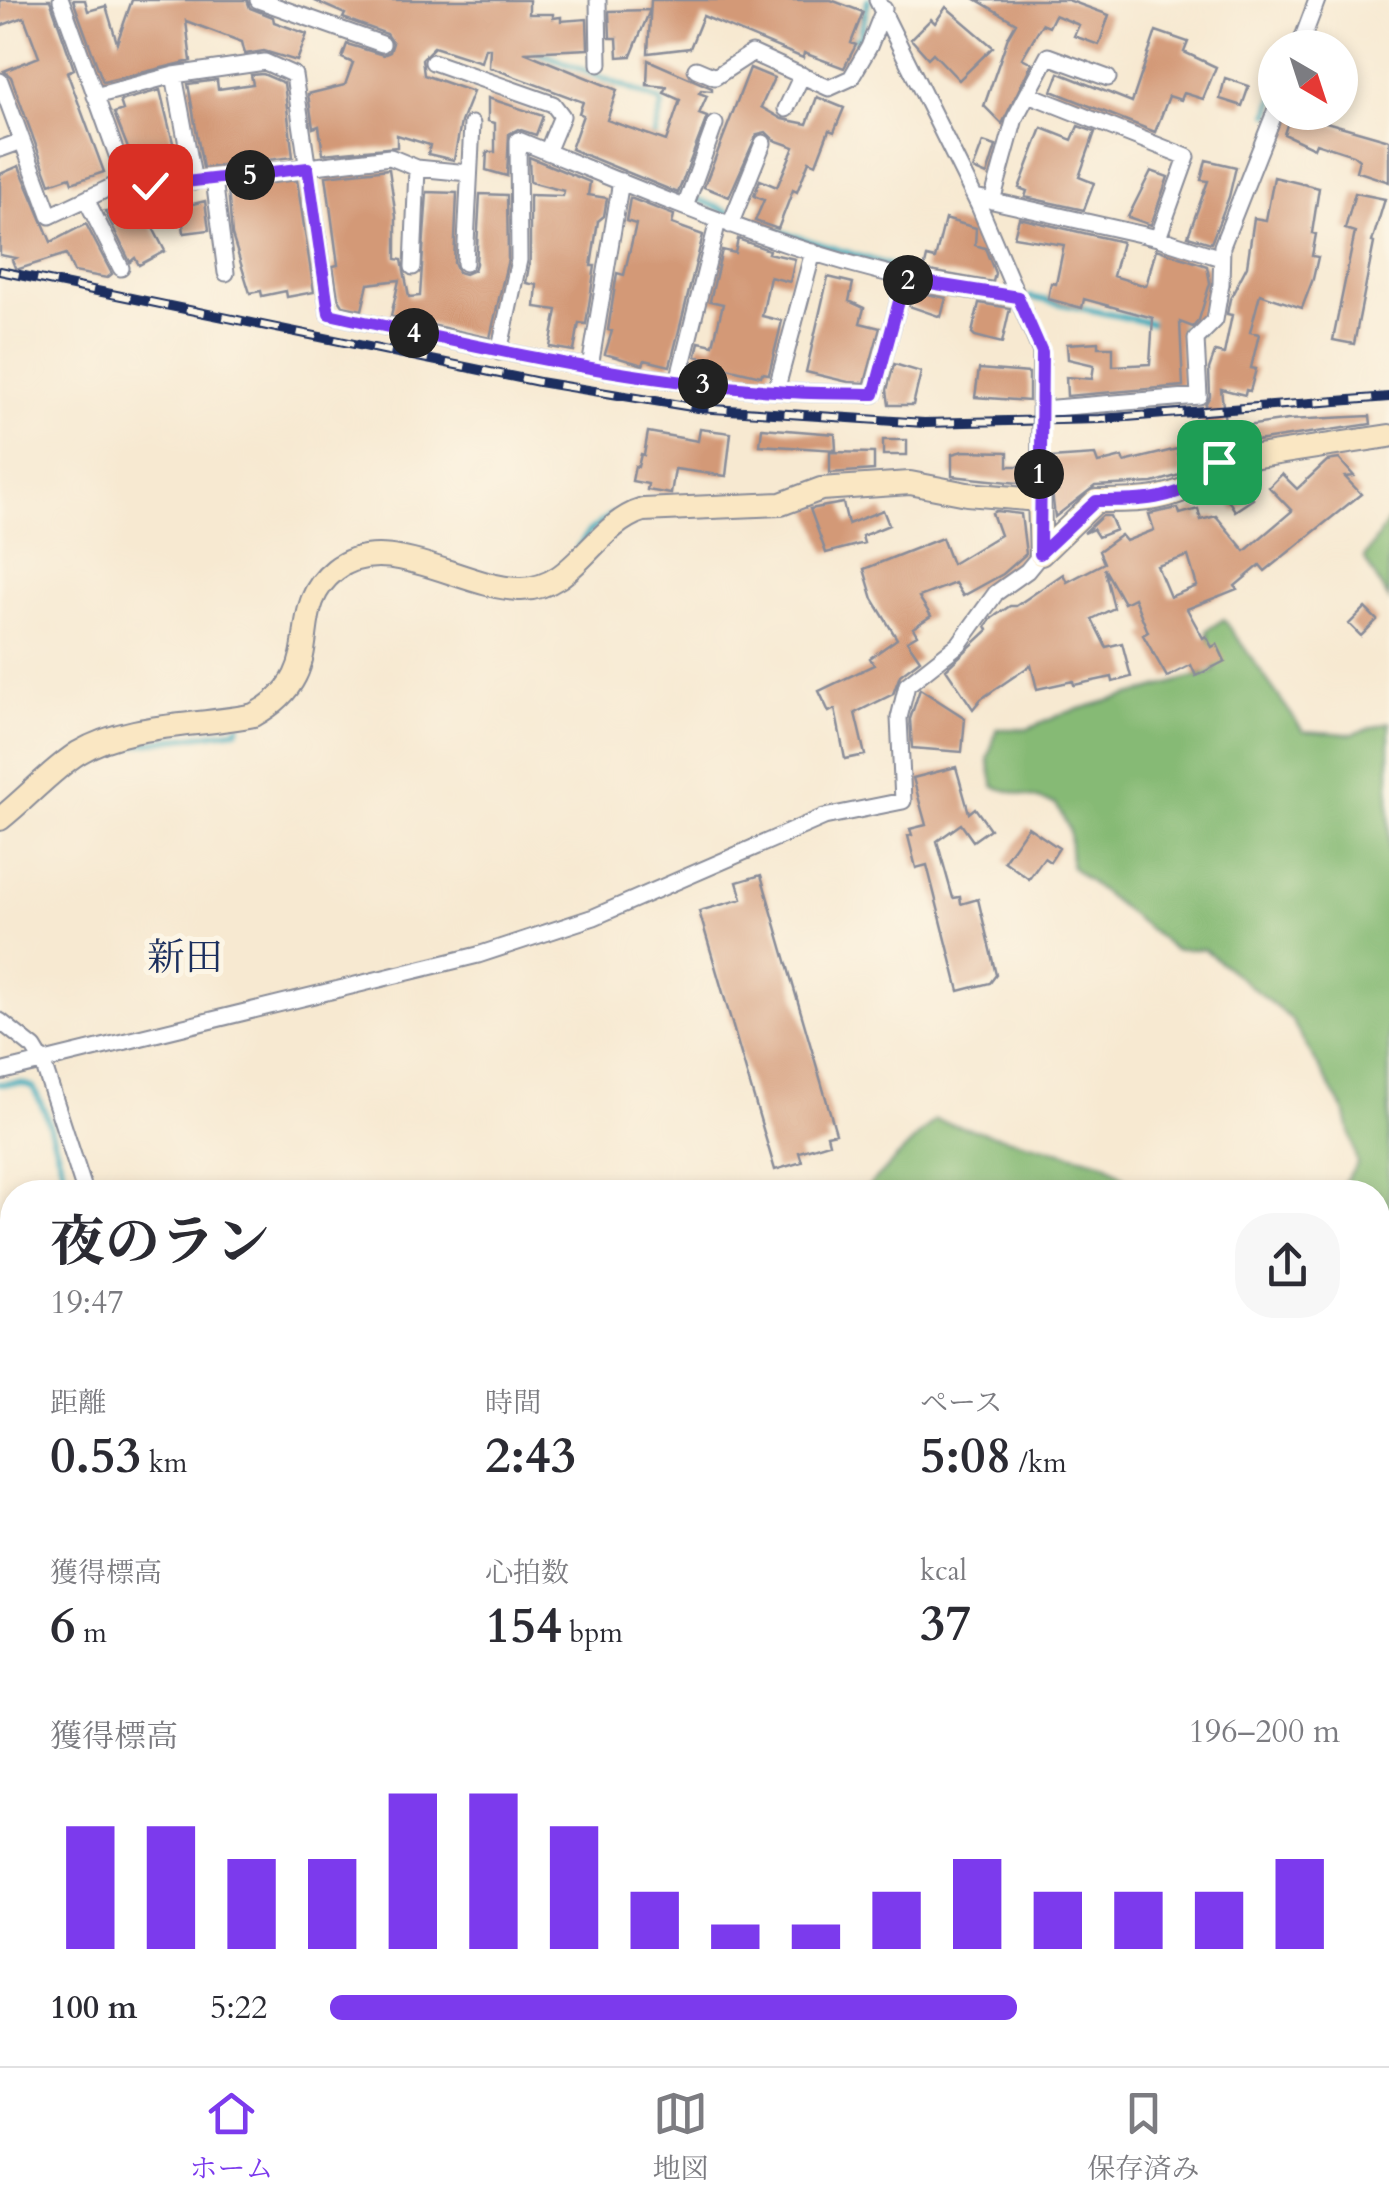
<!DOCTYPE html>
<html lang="ja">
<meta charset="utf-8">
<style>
body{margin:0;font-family:Cardo,"Noto Serif JP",serif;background:#f7f7f7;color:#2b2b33;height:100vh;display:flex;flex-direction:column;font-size:38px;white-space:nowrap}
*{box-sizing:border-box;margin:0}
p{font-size:32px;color:#7c7c81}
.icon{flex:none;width:55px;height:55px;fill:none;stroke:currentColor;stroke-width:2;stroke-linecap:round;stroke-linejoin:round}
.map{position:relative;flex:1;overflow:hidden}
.details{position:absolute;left:0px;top:1180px;width:1390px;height:888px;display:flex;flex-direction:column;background:#fff;border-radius:40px 40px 0 0;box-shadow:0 5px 15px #0003}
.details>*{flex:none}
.needle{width:65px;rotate:141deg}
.controls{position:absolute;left:1258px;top:30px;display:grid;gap:20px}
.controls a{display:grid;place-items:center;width:100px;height:100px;border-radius:50%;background:#fff;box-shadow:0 5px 15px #0003;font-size:50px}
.pin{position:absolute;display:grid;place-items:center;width:85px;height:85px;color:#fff;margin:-42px;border-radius:20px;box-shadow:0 5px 15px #0006}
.km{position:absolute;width:50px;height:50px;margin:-25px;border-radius:50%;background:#222;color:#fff;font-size:28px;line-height:50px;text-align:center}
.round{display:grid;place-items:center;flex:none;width:105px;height:105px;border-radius:40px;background:#f7f7f7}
.headline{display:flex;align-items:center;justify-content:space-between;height:170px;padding:0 50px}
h1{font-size:55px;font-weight:700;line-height:75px}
.metrics{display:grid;grid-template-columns:repeat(3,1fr);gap:15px;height:170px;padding:10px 50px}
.metrics div{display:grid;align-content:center}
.metrics b{font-size:50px;font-weight:700}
.metrics small{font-size:28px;font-weight:400}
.metrics p{font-size:28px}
.chart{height:280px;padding:20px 50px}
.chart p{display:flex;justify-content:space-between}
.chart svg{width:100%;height:180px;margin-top:10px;stroke:#7c3aed;stroke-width:6}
ul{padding:0 50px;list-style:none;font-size:32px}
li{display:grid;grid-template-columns:160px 120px 1fr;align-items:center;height:75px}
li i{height:25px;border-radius:12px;background:#7c3aed}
.tab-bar{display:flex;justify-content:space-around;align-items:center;height:140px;border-top:2px solid #e1e1e2;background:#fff;font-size:28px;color:#7c7c81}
.tab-bar a{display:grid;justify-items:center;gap:5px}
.tab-bar .active{color:#7c3aed}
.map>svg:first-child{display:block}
</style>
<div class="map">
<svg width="1389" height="2066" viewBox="0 0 1389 2066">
<rect width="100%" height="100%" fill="#fcf5e5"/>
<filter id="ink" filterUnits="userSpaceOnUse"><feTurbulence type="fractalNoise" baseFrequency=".01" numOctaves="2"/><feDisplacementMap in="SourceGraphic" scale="20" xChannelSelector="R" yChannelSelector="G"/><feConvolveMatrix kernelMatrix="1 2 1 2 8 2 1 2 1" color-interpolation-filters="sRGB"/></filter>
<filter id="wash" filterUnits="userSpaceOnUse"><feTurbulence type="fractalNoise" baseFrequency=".0048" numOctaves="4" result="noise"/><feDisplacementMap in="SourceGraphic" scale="40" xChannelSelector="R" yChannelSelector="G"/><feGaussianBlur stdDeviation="2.25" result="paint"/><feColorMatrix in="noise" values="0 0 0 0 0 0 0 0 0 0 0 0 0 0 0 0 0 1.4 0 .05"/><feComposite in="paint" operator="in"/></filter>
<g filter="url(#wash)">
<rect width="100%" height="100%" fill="#f7e9d1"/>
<path fill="#86ba74" stroke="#507469" stroke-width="2.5" d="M 1389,520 L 1389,600 L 1364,558 Z
M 1224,619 L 1303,731 L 1352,734 L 1389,722 L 1389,1713 L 1378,1717 L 1378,1192 L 1337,1192 L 1357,1164 L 1346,1114 L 1291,1019 L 1204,949 L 1174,949 L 1071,867 L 1069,829 L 1056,804 L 994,787 L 988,759 L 997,729 L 1028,729 L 1065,713 L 1215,671 L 1207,630 Z
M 935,1120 L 1105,1163 L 1142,1192 L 862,1192 Z
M 1389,1881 L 1389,2066 L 1314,2066 L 1309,2055 L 1378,2055 L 1378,1893 Z
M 786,2055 L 855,2055 L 856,2066 L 778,2066 Z
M 918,2055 L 1175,2055 L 1185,2066 L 900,2066 Z"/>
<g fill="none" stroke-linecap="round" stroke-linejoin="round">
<path stroke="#3caabb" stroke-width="6" d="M 849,36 L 860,40 L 868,0
M 530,49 L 660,101 L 662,105 L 653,142
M 1269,114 L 1275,96
M 673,189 L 765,227 L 901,269
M 1030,297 L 1160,325
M 1172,327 L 1199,332
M 1208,428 L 1211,454
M 578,547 L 588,533 L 611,515
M 299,609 L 309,584
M 119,747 L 237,730 L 239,726
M 44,795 L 76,768
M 0,1084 L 21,1083 L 33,1087 L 45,1112 L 70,1192
M 412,2055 L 417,2066
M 146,2066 L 166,2055"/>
</g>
<g id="blocks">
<path fill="#d39977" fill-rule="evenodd" d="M 0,0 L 50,0 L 74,69 L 67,72 L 104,172 L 72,183 L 70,177 L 50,184 L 11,77 L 4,71 L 39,57 L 24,17 L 0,26 Z
M 73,0 L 85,0 L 88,11 L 106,6 L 117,43 L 132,0 L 247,0 L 250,8 L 273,17 L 274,22 L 307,34 L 297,61 L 264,51 L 245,54 L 242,42 L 186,21 L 191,61 L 103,82 Z
M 313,0 L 529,0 L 529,14 L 553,14 L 553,18 L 561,17 L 561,21 L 587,19 L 588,49 L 524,52 L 617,90 L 607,120 L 666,141 L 680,100 L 664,93 L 667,87 L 647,85 L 648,60 L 712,88 L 712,91 L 701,90 L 699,93 L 707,96 L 699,114 L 707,117 L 678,193 L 571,149 L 583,115 L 579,113 L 583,102 L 489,67 L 490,48 L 485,48 L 481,62 L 434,47 L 422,59 L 424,75 L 473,92 L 461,122 L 454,160 L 428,154 L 430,145 L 397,135 L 397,147 L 323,154 L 319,126 L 313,128 L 308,94 L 345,85 L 353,63 L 342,58 L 347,44 L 383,55 L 390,52 L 393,43 L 387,34 L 343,18 L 345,14 Z
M 651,0 L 831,0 L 863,12 L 851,43 L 856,45 L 844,68 L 804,53 L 803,58 L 703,16 L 690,48 L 648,53 Z
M 977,0 L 1068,0 L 1109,15 L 1099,45 L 1074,36 L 1079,25 L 1055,15 L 1049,27 L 1042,24 L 1022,58 L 1032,63 L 1002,124 L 984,106 L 1008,37 L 1016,23 Z
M 946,7 L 993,47 L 959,80 L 933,53 L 928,58 L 911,39 L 931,19 L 935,23 Z
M 650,10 L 631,56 L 618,57 L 617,38 L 610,38 L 609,11 Z
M 1156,31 L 1188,42 L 1184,52 L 1216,67 L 1203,99 L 1184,93 L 1181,100 L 1169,96 L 1155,132 L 1052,91 L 1059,73 L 1132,102 Z
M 750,68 L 774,78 L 761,107 L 782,119 L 807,124 L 817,97 L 844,108 L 834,132 L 829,130 L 816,164 L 809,161 L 797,192 L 793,190 L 778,229 L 755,221 L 764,200 L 754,196 L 760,180 L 777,187 L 794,147 L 774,140 L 766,132 L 757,134 L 729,197 L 704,187 Z
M 263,74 L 284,83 L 293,157 L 203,168 L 188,84 L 217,80 L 218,89 L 253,84 L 251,75 Z
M 1225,78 L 1249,86 L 1242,106 L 1220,99 Z
M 160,90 L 180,171 L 151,175 L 137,171 L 114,113 L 123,110 L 120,101 Z
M 488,98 L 543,116 L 536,135 L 518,129 L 509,134 L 507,176 L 486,170 L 487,152 L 495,152 L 495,123 L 488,121 Z
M 1291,112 L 1389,140 L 1389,182 L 1356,171 L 1359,160 L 1353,155 L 1316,143 L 1314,148 L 1284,134 Z
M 1078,126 L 1095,132 L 1079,177 L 1094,183 L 1084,210 L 1025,197 L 1027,191 L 1019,188 L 1042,128 L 1072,140 Z
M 983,142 L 996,146 L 987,175 L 973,169 Z
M 529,157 L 590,182 L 588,195 L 607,198 L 604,216 L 598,221 L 591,266 L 595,266 L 586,324 L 579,323 L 574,351 L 550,347 L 557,310 L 535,307 L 537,285 L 526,283 L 530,260 L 530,195 L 563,196 L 564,191 L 530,182 Z
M 1206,160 L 1236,167 L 1229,197 L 1211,243 L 1188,236 L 1208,181 L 1201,180 Z
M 19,166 L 51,242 L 86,224 L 112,274 L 107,278 L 74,272 L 66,254 L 16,270 L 12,260 L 16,258 L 0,255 L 0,174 Z
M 389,169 L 396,217 L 396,259 L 402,260 L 409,297 L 420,296 L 427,192 L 457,193 L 454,263 L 458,272 L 465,274 L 474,270 L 476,264 L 480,194 L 507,195 L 508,259 L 490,338 L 391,316 L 399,280 L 368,284 L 362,310 L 343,306 L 338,298 L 333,266 L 338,265 L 326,176 Z
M 1151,171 L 1168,177 L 1151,225 L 1128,217 Z
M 1274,177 L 1319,188 L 1312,233 L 1316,234 L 1312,256 L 1318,257 L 1313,279 L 1302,308 L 1260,294 L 1250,332 L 1259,334 L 1251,368 L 1256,369 L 1250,391 L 1246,390 L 1245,395 L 1221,389 L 1226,431 L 1200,435 L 1205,405 L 1210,396 L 1209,369 L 1215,352 L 1224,354 L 1232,315 L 1227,314 L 1230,299 L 1247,266 L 1254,218 L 1266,220 Z
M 297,180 L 314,292 L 287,297 L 286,291 L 262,296 L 261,291 L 250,293 L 232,235 L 228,188 Z
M 1355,193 L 1385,199 L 1372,242 L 1374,243 L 1354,344 L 1333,340 L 1355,232 L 1345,229 Z
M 630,198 L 674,215 L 672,224 L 703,235 L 670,366 L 645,360 L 643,365 L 605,354 L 612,331 L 608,330 L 617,273 L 624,275 L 636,224 L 626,221 Z
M 205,201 L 209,230 L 184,233 L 181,207 Z
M 142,207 L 165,251 L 139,265 L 135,258 L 130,262 L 105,211 Z
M 1019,218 L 1122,242 L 1113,276 L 1146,286 L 1156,249 L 1207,266 L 1210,283 L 1199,320 L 1193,327 L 1180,322 L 1183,386 L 1067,396 L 1066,377 L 1092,379 L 1094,365 L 1068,359 L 1067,344 L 1098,342 L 1098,347 L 1113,347 L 1113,366 L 1150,364 L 1153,318 L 1084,299 L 1082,308 L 1048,299 L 1051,283 L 1056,284 L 1064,245 L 1014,237 Z
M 945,219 L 976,228 L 975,245 L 985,248 L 995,273 L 993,282 L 924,270 L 927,257 L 935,259 Z
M 738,239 L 769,250 L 768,253 L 795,259 L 790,282 L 770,277 L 762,316 L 782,321 L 769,374 L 762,373 L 761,376 L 727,368 L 725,375 L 704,371 L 707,359 L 696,356 L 699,342 L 713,345 L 723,304 L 710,301 L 722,250 L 735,253 Z
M 828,277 L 853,283 L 849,301 L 864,308 L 860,323 L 880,328 L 865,383 L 848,382 L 806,372 Z
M 913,291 L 946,298 L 941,317 L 909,306 Z
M 979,303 L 1010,308 L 1002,343 L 975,336 L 972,333 Z
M 894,364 L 921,372 L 913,405 L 889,405 L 887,390 Z
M 979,369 L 1029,373 L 1029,401 L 975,397 Z
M 1370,416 L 1371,424 L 1235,444 L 1232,428 L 1288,420 Z
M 762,428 L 835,434 L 836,450 L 760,445 Z
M 700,429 L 731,433 L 726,476 L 675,469 L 671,494 L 647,490 L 648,484 L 632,481 L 635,466 L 638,467 L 641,454 L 644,455 L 648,432 L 698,441 Z
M 883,440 L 907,440 L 907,455 L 883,455 Z
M 1177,449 L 1183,474 L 1153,483 L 1095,486 L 1055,517 L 1052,492 L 1056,491 L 1050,489 L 1051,458 L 1095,455 L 1098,463 L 1122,457 L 1124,462 Z
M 963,451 L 1008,452 L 1008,466 L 1028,466 L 1028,484 L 952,476 L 952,454 Z
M 830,452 L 874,453 L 874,470 L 830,473 Z
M 1339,459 L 1354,476 L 1345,477 L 1361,494 L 1265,571 L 1260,565 L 1235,586 L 1237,589 L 1187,609 L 1203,638 L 1206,636 L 1212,647 L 1217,644 L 1225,661 L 1196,676 L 1191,665 L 1167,677 L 1143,635 L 1148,632 L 1134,598 L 1124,603 L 1104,568 L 1114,608 L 1092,619 L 1106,647 L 1122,643 L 1131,677 L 1113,682 L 1112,677 L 1074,685 L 1073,681 L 1037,689 L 1031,665 L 981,699 L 973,709 L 946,669 L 988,630 L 986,626 L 992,618 L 1010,606 L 1016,606 L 1063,574 L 1067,582 L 1104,563 L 1099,551 L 1121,535 L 1126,541 L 1154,530 L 1149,514 L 1178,508 L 1180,514 L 1198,509 L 1201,520 L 1216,516 L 1245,551 L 1292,511 L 1269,487 L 1282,474 L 1297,489 L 1327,461 ZM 1188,556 L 1197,586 L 1170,597 L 1157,566 Z
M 1239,478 L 1253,499 L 1235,511 L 1227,498 L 1232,495 L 1226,486 Z
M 843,503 L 848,524 L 883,510 L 889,525 L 862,536 L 864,543 L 826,553 L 810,509 Z
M 996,511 L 1021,514 L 1026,554 L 1003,574 L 963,596 L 955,583 L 919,597 L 931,616 L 913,628 L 917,635 L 907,641 L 920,660 L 900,675 L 893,694 L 855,713 L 865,755 L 845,759 L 835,709 L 829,712 L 819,691 L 874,665 L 870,658 L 897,639 L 873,599 L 864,569 L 942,538 L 952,564 L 1000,535 L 992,513 Z
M 1102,516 L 1110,516 L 1116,530 L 1098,537 L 1093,529 L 1084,533 Z
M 1365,608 L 1377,620 L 1361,636 L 1349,624 Z
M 920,689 L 965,718 L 962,752 L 912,748 L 910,719 Z
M 956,767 L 969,813 L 975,808 L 990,829 L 973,841 L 961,824 L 937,841 L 953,898 L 960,897 L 961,904 L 978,899 L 996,975 L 990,983 L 959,991 L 927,865 L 916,868 L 908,836 L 912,835 L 910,829 L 926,825 L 913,778 Z
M 1028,827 L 1059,848 L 1050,862 L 1044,858 L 1029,879 L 1004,861 Z
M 761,875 L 836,1133 L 827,1135 L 829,1143 L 799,1152 L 802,1162 L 775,1170 L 699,911 L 742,899 L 737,882 Z"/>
</g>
</g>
<g filter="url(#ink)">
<use href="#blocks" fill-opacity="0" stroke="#898c98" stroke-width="2.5"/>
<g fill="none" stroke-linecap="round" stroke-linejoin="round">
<g stroke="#898c98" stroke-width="19">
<path id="minor" d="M 258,0 L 382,44
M 598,0 L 599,64
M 877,0 L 979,206 L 1041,352 L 1039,500
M 1299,48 L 1317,0
M 433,62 L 553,104 L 562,116 L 547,152
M 696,69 L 715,77 L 752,53 L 829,88 L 851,78 L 869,47 L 884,9
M 174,75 L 194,182
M 0,81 L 50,216 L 126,180 L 61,0
M 1028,94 L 1187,157 L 1158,238
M 95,96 L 174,75 L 265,62 L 294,75 L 329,314 C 476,347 624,380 775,391 C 808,394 841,393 874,394 L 905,279
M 786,109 L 802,75
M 0,149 L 22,141
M 214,179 L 226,273
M 126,180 L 150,186 L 390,157 L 417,168 L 468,173
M 975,197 L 1158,238 L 1221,258
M 86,199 L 121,268
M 992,201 L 1015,118 L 1048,56 L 1108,78
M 685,207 L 715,124
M 730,225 L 763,143
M 465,263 L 472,124
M 413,267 L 417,168
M 499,352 L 519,260 L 518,140 C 681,206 842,278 1018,297
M 590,367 L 621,181
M 678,381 L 718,221
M 776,391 L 813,252
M 1042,409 L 1199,396 L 1196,339 L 1215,320 L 1221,284 L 1222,246 L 1275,112
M 0,1021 L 34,1048 L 43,1063 L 85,1192
M 0,1072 L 478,955 L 594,917 L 824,817 L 903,801 L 899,718 L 907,685 L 959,644 L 996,593 L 1027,571 L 1041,554
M 397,2055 L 402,2066
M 652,2066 L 654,2055"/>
</g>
<g stroke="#898c98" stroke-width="26">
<path id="secondary" d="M 1041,554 L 1096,501 C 1146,501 1167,501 1213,476 L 1219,462 L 1389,436
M 0,819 C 27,798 50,771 78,753 C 130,722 197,727 254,715 C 334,671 281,613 335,570 C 385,530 462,588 519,589 C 575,591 593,525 643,510 L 781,504 L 821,489 L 910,483 L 967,494 L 1039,500 L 1041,554"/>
</g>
<use href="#minor" stroke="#fff" stroke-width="15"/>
<use href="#secondary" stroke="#fae7c3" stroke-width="22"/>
<g stroke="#1b2f5e" stroke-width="10">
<path id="rail" d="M 0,271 L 539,382 L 698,408 L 924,423 L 1100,419 L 1389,397"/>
</g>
<use href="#rail" stroke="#fcf5e5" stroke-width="6" stroke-dasharray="19" stroke-linecap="butt"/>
</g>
</g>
<g fill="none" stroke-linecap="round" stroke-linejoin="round" filter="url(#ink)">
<g stroke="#fff" stroke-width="20">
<path id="route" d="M 150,186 L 308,168 L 329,314 C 476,346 624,381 775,391 C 808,394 841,393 874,394 L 905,279 L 1018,297 L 1042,352 L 1040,554 L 1096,501 C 1146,501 1167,501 1213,476 L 1219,462"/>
</g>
<use href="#route" stroke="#7c3aed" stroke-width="12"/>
</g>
<g text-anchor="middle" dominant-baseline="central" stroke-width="10" stroke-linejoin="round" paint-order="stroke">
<g font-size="38" fill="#1b2f5e" stroke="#fcf5e5">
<text x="185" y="958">新田</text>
</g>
</g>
</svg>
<div class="controls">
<a><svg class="needle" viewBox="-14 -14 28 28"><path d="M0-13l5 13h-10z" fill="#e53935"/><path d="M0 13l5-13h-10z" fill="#7c7c81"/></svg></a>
</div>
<div class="pin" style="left:1219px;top:462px;background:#1e9e55"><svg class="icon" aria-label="arrive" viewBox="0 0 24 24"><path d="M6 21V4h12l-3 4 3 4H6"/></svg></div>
<div class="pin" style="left:150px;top:186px;background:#d93025"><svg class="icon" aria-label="check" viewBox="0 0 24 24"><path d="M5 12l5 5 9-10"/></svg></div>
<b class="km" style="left:1039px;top:474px">1</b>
<b class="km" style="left:908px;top:280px">2</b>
<b class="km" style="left:703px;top:384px">3</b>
<b class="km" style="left:414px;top:333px">4</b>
<b class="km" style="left:250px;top:175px">5</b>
<section class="details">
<div class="headline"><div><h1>夜のラン</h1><p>19:47</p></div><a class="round"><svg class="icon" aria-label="share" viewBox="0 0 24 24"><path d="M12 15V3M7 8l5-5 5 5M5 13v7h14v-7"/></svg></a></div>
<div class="metrics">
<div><p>距離</p><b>0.53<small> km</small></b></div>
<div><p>時間</p><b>2:43</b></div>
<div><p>ペース</p><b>5:08<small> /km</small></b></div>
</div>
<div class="metrics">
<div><p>獲得標高</p><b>6<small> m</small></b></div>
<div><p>心拍数</p><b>154<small> bpm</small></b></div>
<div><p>kcal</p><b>37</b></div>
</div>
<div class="chart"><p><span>獲得標高</span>196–200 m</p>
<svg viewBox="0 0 160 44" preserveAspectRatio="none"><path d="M5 44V14M15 44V14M25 44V22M35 44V22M45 44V6M55 44V6M65 44V14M75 44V30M85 44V38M95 44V38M105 44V30M115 44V22M125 44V30M135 44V30M145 44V30M155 44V22"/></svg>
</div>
<ul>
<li><b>100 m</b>5:22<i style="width:68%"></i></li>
</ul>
</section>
</div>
<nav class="tab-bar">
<a class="active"><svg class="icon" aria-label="home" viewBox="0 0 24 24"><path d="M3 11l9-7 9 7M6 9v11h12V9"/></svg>ホーム</a>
<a><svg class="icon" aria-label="map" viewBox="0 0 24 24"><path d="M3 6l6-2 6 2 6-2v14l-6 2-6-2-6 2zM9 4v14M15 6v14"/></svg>地図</a>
<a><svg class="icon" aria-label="saved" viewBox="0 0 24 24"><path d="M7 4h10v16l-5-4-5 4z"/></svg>保存済み</a>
</nav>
